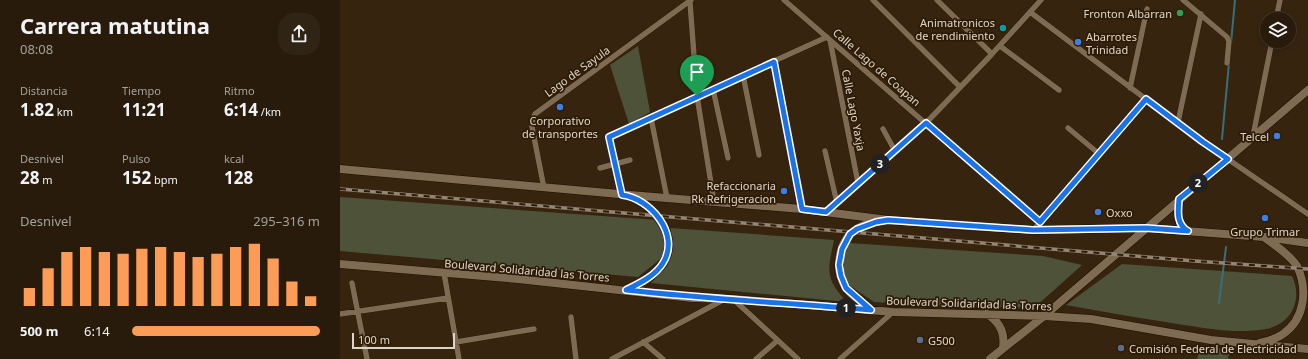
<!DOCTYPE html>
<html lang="es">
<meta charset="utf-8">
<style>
body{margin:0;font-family:"Noto Sans",sans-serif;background:#302414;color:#f1f3f6;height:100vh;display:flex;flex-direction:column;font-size:15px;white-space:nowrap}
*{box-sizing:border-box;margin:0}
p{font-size:13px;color:#a5a19d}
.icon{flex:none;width:22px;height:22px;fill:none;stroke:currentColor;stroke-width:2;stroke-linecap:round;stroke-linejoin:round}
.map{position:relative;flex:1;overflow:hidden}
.details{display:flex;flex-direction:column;background:#281b0b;width:340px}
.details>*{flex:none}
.tools{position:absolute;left:920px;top:12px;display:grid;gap:8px}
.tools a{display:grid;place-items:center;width:36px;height:36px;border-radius:50%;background:#281b0b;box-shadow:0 2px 6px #0003,0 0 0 1px #44392c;font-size:20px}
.scale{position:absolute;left:12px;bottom:10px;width:103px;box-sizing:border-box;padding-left:4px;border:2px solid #e0d4c7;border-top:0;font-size:11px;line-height:14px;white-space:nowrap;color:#e0d4c7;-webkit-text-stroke:3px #2c1b05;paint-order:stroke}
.pin{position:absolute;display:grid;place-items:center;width:34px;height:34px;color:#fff;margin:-41px -17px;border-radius:50% 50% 50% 0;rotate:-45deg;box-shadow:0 0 4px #0007}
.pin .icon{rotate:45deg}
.km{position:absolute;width:20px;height:20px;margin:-10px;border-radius:50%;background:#222;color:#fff;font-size:11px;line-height:20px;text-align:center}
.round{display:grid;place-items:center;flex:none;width:42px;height:42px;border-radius:16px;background:#302414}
.summary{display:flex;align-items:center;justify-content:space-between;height:68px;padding:0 20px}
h1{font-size:22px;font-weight:700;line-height:30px}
.figures{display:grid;grid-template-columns:repeat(3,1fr);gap:6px;height:68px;padding:4px 20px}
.figures div{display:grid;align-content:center}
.figures b{font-size:17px;font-weight:700}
.figures small{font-size:11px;font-weight:400}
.figures p{font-size:11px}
.chart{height:112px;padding:8px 20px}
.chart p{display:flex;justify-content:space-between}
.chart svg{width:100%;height:72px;margin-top:4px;stroke:#fd9c57;stroke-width:6}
ul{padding:0 20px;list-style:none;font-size:13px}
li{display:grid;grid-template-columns:64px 48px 1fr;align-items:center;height:30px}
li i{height:10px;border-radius:5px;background:#fd9c57}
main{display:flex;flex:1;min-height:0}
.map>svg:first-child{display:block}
</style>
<main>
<section class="details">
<div class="summary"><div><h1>Carrera matutina</h1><p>08:08</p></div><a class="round"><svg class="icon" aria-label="share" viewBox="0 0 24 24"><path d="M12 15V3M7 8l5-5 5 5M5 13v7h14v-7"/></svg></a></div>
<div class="figures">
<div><p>Distancia</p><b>1.82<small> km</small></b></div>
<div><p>Tiempo</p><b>11:21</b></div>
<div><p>Ritmo</p><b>6:14<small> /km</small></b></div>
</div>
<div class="figures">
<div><p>Desnivel</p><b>28<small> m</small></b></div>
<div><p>Pulso</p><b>152<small> bpm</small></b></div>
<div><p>kcal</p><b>128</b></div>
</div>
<div class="chart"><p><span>Desnivel</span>295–316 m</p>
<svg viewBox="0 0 160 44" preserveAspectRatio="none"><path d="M5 44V33M15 44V21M25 44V11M35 44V8M45 44V11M55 44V12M65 44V9M75 44V8M85 44V11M95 44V14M105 44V12M115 44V8M125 44V6M135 44V15M145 44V29M155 44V38"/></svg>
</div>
<ul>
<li><b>500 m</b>6:14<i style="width:100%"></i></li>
</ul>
</section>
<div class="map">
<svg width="968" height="359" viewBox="0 0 968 359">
<rect width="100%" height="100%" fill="#36240f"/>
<path fill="#4e5239" d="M 298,46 L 310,112 L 289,124 L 270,65 Z
M 0,197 L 318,220 L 326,237 L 324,256 L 298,277 L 0,251 Z
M 331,228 L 494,240 C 488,270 484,278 507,302 L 311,283 L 328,265 Z
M 509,243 L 703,256 L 742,265 L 694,308 L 612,306 L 534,302 L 506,283 L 501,263 Z
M 782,264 L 952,276 C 963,299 952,324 926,329 C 897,334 872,329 844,325 C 805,319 765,312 726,305 Z
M 860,347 L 890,350 L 888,359 L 857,359 Z"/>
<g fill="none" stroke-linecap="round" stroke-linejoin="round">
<path stroke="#396f7c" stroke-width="2" d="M 891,43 L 895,0
M 882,139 L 889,63
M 879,303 L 886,247"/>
<g stroke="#1d0d00" stroke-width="6">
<path id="street" d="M 444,0 L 700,223 L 693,230
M 533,0 L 620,87
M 597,0 L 652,54
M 843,0 L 887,37 L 889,41 L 887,63
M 350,2 L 357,96 L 374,202
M 690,12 L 863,142 L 968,214
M 936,19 L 940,0
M 490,40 L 518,183
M 660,46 L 719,90
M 434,62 L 462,209
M 403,75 L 419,155
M 790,88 L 807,9
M 373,89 L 388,158
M 311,118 L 327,198
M 838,122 L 861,14
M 728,128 L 758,153
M 543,129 L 555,151
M 913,136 L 932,41
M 485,151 L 497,203
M 260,168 L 290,160
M 204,188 L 192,127 L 193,119 L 195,114 L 351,0
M 281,195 L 269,139 L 271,135 L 487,37
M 486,212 L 586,123 L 652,54 L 701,0
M 700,223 L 806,99
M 104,273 L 119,359
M 12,283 L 27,359
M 393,299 L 458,359
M 0,314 L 108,298
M 231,317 L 236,359
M 116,342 L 194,329
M 303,342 L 323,359
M 272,359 L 385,299
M 416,359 L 437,341
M 500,359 L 553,312"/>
</g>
<g stroke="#1d0d00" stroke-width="9">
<path id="secondary" d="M 0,169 L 290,195 L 462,209 L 548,220 L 627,226 L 693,230 L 806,228 L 924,237 L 968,243
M 839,199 C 838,211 836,224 848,231
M 0,264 L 178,279 L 352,298 L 393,299 L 553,312 L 704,316 L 751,319 L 871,340 L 968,349
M 286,290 C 300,283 315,276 323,263 C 340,237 315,209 294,197
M 531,310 C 523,302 511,296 505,287 C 494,268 498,240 518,228 C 525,224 533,222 541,221
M 647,314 C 660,322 665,333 663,347
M 920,343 C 928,341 936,339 943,334 C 965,319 968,289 957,266 C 949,254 936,246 925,238
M 650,359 L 704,316 L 968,90"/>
</g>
<use href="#street" stroke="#7f6a52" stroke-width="5.5"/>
<use href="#secondary" stroke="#7f6a52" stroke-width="8"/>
<g stroke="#948575" stroke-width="3.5">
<path id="rail" d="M 0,189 L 855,261 L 968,269"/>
</g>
<use href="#rail" stroke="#2c1b05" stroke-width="2" stroke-dasharray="6" stroke-linecap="butt"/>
</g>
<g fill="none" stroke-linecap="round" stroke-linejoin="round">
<g stroke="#fff" stroke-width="8">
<path id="route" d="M 434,62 L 462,209 L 486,212 L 586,123 L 700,222 L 806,99 L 863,142 L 888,159 L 839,199 C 838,211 836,224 848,231 L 806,228 L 693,230 L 548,220 L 536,222 L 517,229 L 510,234 L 502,249 L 499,265 L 501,276 L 506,288 L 531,310 C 449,303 367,299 286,290 C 300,283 315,276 323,263 C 341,234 310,198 282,195 L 269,137 Z"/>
</g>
<use href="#route" stroke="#1a73e8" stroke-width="5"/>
</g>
<circle fill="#2e9e5b" stroke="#2c1b05" stroke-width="1.5" cx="840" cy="13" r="4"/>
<circle fill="#0f9aa8" stroke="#2c1b05" stroke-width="1.5" cx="663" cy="28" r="4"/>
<g fill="#3f7fe0" stroke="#2c1b05" stroke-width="1.5">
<circle cx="738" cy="42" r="4"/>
<circle cx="220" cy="107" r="4"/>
<circle cx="937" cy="136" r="4"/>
<circle cx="444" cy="191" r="4"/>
<circle cx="758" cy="212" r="4"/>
<circle cx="925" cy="218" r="4"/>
</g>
<g fill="#5c6f8a" stroke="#2c1b05" stroke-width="1.5">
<circle cx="580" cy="340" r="4"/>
<circle cx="781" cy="348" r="4"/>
</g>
<g text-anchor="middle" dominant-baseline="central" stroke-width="3.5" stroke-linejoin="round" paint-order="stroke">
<g font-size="11" fill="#e0d4c7" stroke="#2c1b05" text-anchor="end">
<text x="832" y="13">Fronton Albarran</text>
<text x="655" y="22">Animatronicos<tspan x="655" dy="13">de rendimiento</tspan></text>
<text x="746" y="36" text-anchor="start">Abarrotes<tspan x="746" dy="13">Trinidad</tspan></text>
<text x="220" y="120" text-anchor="middle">Corporativo<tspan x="220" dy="13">de transportes</tspan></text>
<text x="929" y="136">Telcel</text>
<text x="436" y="185">Refaccionaria<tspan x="436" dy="13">Rk Refrigeracion</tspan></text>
<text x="766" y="212" text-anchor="start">Oxxo</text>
<text x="925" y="231" text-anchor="middle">Grupo Trimar</text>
<text x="588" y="340" text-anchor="start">G500</text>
<text x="789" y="348" text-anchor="start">Comisión Federal de Electricidad</text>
</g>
<g font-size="11" fill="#e0d4c7" stroke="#2c1b05">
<text transform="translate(537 67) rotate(41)">Calle Lago de Coapan</text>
<text transform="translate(237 71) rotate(-36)">Lago de Sayula</text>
<text transform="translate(514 110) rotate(79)">Calle Lago Yaxja</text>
<text transform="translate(187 270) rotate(5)">Boulevard Solidaridad las Torres</text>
<text transform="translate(629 303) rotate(2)">Boulevard Solidaridad las Torres</text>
</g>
</g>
</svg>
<div class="tools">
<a><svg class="icon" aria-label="layers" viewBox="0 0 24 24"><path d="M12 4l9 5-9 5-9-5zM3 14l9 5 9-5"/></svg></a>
</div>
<div class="scale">100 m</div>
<div class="pin" style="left:357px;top:96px;background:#1e9e55"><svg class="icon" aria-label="arrive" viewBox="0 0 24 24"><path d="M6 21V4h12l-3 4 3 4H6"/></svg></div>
<b class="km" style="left:506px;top:308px">1</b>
<b class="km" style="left:858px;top:183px">2</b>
<b class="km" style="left:540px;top:164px">3</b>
</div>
</main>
